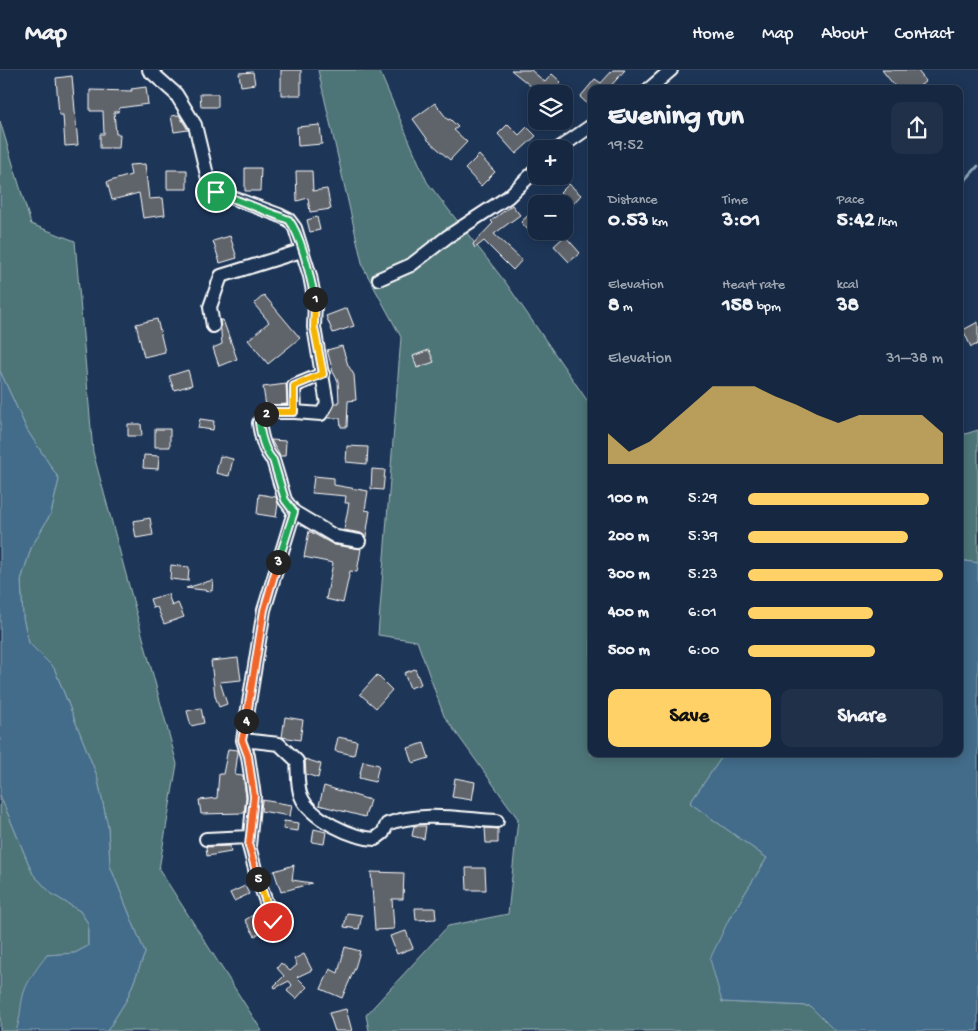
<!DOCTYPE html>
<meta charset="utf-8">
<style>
body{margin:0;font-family:"Gochi Hand",sans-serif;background:#1f3048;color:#f1f3f6;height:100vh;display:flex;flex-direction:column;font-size:19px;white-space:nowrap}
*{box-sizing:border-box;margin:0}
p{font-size:16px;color:#9ea6b1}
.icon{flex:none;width:28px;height:28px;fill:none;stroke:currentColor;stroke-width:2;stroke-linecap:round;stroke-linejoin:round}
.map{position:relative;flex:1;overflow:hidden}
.details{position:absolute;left:588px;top:15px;width:375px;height:672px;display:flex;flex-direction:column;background:#162841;border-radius:10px;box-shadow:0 2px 12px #0003,0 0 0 1px #35445a}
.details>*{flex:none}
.controls{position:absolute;left:528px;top:15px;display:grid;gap:10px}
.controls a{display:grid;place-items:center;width:45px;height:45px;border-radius:10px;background:#162841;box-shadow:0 2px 12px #0003,0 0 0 1px #35445a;font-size:25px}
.pin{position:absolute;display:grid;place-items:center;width:42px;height:42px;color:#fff;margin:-21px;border:2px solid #fff;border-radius:50%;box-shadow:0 1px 5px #0007}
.km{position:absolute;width:25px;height:25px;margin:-12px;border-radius:50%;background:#222;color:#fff;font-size:14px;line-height:25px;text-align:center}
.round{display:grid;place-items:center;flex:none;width:52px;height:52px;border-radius:10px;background:#1f3048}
.overview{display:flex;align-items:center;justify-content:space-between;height:85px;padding:0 20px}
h1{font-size:28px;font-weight:700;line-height:38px}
.figures{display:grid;grid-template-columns:repeat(3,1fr);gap:8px;height:85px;padding:5px 20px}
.figures div{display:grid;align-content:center}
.figures b{font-size:21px;font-weight:700}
.figures small{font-size:14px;font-weight:400}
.figures p{font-size:14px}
.chart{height:140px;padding:10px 20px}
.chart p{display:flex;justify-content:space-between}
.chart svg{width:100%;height:90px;margin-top:5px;fill:#ffd166;opacity:.7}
.primary-button{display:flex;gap:10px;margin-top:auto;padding:10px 20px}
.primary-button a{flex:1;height:58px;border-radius:10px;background:#ffd166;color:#111;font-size:20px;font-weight:700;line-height:58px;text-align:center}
.primary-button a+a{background:#1f3048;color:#f1f3f6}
ul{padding:0 20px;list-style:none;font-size:16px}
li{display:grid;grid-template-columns:80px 60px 1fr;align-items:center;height:38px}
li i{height:12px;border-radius:6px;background:#ffd166}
header{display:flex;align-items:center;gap:30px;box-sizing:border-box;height:70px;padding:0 25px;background:#162841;border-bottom:1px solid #35445a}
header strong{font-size:24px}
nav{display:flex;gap:28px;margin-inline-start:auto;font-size:18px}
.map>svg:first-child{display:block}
</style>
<header>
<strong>Map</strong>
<nav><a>Home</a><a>Map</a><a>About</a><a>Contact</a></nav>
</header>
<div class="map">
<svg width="978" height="961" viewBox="0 0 978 961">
<rect width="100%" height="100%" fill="#1d3557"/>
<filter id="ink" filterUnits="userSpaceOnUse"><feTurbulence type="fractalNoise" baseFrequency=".02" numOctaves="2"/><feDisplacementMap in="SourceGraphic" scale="10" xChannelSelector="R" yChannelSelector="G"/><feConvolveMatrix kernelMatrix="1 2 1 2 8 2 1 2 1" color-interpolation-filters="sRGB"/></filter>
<g filter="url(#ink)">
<path fill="#4e7478" stroke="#a6babc" d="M 318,0 L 379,0 L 427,112 L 506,213 L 591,336 L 591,684 L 724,684 L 690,733 L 767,788 L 729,849 L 722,932 L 810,936 L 835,961 L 369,961 L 366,945 L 448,856 L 508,844 L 518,749 L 444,646 L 417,571 L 378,565 L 401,267 L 363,197 Z
M 0,51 L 31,154 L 75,171 L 93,382 L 177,694 L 159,799 L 262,961 L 107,961 L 127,929 L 145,883 L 110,796 L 108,757 L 97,706 L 54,598 L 29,573 L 23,548 L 21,510 L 31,478 L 51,443 L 59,409 L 27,360 L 0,301 Z
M 959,358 L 962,365 L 978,360 L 978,493 L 959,490 Z
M 0,725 L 33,804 L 52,824 L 80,841 L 88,853 L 88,876 L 75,883 L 47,885 L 24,924 L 20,953 L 16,961 L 0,961 Z"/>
<path fill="#436c8a" stroke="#8ea7b9" d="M 0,301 L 27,360 L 59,409 L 51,443 L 31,478 L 21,510 L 23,548 L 29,573 L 54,598 L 97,706 L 108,757 L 110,796 L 145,883 L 127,929 L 107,961 L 16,961 C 21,948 20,935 24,922 C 29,908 38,897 47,885 L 75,883 L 88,876 L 88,853 L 80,841 L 52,824 L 33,804 L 0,725 Z
M 959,490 L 978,493 L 978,961 L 835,961 L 810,936 L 722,932 L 710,889 L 729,849 L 767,788 L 690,733 L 724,684 L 959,684 Z"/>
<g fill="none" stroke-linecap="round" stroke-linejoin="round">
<path stroke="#8ea7b9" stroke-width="3" d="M 959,117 L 978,96"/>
</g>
<path fill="#5f636a" stroke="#fff" d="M 281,0 L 301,0 L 301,25 L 281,25 Z
M 511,0 L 531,0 L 545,12 L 552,4 L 561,12 L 550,24 L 545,24 L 534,14 L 532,17 Z
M 613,0 L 625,0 L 608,19 L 591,19 L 591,37 L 580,27 L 595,9 L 601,13 Z
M 882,0 L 917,0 L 926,11 L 916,19 L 897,19 Z
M 253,2 L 255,14 L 241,16 L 239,3 Z
M 72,6 L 78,75 L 65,76 L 63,45 L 59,45 L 56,8 Z
M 146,17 L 148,34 L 119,38 L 118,42 L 114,42 L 116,64 L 120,64 L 119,78 L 100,78 L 100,64 L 104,64 L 103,41 L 90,41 L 90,20 L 132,21 L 131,19 Z
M 200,24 L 218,24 L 218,37 L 201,37 Z
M 435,33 L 448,50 L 450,49 L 458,57 L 454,60 L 467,72 L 450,90 L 428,70 L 413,49 Z
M 179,45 L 188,60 L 174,62 L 171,46 Z
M 508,54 L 519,65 L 527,57 L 536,66 L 516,84 L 498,64 Z
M 320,55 L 322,74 L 298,76 L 297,57 Z
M 479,85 L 495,102 L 481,116 L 465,99 Z
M 145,94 L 149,129 L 163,128 L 165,145 L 143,148 L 139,123 L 112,130 L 107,112 L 131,105 L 129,95 Z
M 245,98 L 261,98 L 260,121 L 245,121 Z
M 167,100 L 187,100 L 187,119 L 167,119 Z
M 296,101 L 312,101 L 313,121 L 327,119 L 331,139 L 310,142 L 308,128 L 297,131 Z
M 569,114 L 581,125 L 572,135 L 560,123 Z
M 512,135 L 520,145 L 494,164 L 522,190 L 513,200 L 484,171 L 475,178 L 473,174 L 493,153 L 491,151 Z
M 536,138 L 536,169 L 521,152 Z
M 317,147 L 320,160 L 310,162 L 307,150 Z
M 230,166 L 237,188 L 220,193 L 213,171 Z
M 565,166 L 580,183 L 569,192 L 554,176 Z
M 264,225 L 300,268 L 268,294 L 248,270 L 269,252 L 254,234 Z
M 347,238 L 354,256 L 333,263 L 326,246 Z
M 157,249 L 165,282 L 144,287 L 136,254 Z
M 220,250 L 223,250 L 237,289 L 219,296 L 213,278 L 222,274 Z
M 978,252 L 978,274 L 971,277 L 963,260 Z
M 342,276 L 348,295 L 354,305 L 356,330 L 348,331 L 347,357 L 341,357 L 340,348 L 328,348 L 335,333 L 339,333 L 338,311 L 333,302 L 327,280 Z
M 429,280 L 434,292 L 417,298 L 413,286 Z
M 188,300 L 192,315 L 174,320 L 169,306 Z
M 286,314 L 287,334 L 266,336 L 263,317 Z
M 200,349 L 214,351 L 213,360 L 198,358 Z
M 128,354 L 141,354 L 142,366 L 128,366 Z
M 155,359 L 170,359 L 170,377 L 155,377 Z
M 271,370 L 286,371 L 285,386 L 280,386 Z
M 347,376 L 368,377 L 367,394 L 346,392 Z
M 144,385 L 159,386 L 158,399 L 143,398 Z
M 220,386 L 233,389 L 229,406 L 216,403 Z
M 372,399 L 385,400 L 383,420 L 371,419 Z
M 314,406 L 334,408 L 334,415 L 368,421 L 365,440 L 370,441 L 366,467 L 361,463 L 344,460 L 349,433 L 345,433 L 346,426 L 312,423 Z
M 259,424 L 276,427 L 278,434 L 276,447 L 257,444 Z
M 150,448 L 153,465 L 136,468 L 133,451 Z
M 309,461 L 334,475 L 361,479 L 357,502 L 350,501 L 343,533 L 326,529 L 333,493 L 304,487 Z
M 171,495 L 189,497 L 188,511 L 170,509 Z
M 213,510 L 212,521 L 186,518 Z
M 168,524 L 172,536 L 178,533 L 184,547 L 164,554 L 157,537 L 153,538 L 150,529 Z
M 238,588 L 241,610 L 220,612 L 227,634 L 219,637 L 215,626 L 211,591 Z
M 415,599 L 421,614 L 410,618 L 404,603 Z
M 377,605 L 392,620 L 376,638 L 360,624 Z
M 201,638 L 204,653 L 191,656 L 187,641 Z
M 285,647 L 303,650 L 300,670 L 282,667 Z
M 338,667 L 357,671 L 354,685 L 335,681 Z
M 424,673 L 429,688 L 413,693 L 408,678 Z
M 228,679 L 238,680 L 238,682 L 235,705 L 243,706 L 246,727 L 244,743 L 201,744 L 199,730 L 217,728 L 219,704 L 223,704 Z
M 305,689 L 321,694 L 318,708 L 306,704 Z
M 363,691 L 379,695 L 375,712 L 359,708 Z
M 455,708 L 475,712 L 472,730 L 452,727 Z
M 324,716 L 370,730 L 365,747 L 319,735 Z
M 262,730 L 292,735 L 290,746 L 261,741 Z
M 284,751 L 299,753 L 298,761 L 283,759 Z
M 414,756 L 426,756 L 424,769 L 412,766 Z
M 485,758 L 498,759 L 498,773 L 486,773 Z
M 314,759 L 326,762 L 324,774 L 312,772 Z
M 230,776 L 231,782 L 207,786 L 206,777 Z
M 294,795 L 292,810 L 312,813 L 281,822 L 274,801 Z
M 466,798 L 485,798 L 486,820 L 467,820 Z
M 371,802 L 404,803 L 403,829 L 392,829 L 394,859 L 375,860 Z
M 245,816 L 249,824 L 234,831 L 230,823 Z
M 415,838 L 435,838 L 436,849 L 416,850 Z
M 258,842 L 267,858 L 255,866 L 245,850 Z
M 347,843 L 362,845 L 359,859 L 344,857 Z
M 406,861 L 413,878 L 397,884 L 390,866 Z
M 345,877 L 360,881 L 355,898 L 342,928 L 321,919 L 330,899 L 338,903 Z
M 304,884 L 312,900 L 297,907 L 307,917 L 296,929 L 287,921 L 292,915 L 289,911 L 275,918 L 274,916 L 284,906 L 277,898 L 281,893 L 290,901 L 297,895 L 294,889 Z
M 346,939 L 352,961 L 335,961 L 329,943 Z"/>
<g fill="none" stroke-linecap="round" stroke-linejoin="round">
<g stroke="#fff" stroke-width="16">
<path id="street" d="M 149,0 L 176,24 L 195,55 L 208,109 L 217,122 L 279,145 L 289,150 L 295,158 L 310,206 L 315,232 L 314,257 L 327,334 L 321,344 L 295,342
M 649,19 L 671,0
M 558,79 L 591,56
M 379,209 L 411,195 L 447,167 L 508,127 L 536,100
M 213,256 L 210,237 L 221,206 L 301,181
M 323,304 L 294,316 L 295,342 L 273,342 L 263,345 L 259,353 C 261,366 264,381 273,390 L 285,430 L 294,442 L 336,467 L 359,471
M 294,442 L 264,540 L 243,670 L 279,674 L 297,691 C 298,701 297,717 301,726 C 310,749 353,768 375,769 L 383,763 L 387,754 C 421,741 462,749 497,751
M 243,670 L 248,686 L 254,726 L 249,776 L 256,803 L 273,852
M 206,769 L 249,767"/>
</g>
<use href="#street" stroke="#1d3557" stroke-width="12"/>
</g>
</g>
<g fill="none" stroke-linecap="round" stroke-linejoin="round" filter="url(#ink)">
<g stroke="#fff" stroke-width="10">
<path id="split-1" d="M 216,122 L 289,150 C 302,167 310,207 315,229"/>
</g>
<g stroke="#fff" stroke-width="10">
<path id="split-2" d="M 266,344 L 273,342 L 294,342 L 294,316 L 323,304 L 314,257 L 315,229"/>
</g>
<g stroke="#fff" stroke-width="10">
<path id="split-3" d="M 266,344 L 263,345 L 259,353 C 261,366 264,381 273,390 L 285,430 L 294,442 L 278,492"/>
</g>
<g stroke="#fff" stroke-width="10">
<path id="split-4" d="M 246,651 L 264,540 L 278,492"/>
</g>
<g stroke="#fff" stroke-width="10">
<path id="split-5" d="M 246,651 L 242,670 L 248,686 L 254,726 L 249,776 L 258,809"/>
</g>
<g stroke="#fff" stroke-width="10">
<path id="split-6" d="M 258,809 L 273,852"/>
</g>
<use href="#split-1" stroke="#22a559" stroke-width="6"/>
<use href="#split-2" stroke="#f5b400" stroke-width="6"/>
<use href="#split-3" stroke="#22a559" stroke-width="6"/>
<use href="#split-4" stroke="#f0652b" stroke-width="6"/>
<use href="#split-5" stroke="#f0652b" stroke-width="6"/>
<use href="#split-6" stroke="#f5b400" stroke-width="6"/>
</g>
</svg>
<div class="controls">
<a><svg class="icon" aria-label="layers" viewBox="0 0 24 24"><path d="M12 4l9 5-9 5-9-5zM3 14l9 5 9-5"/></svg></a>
<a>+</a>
<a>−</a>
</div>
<div class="pin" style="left:216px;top:122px;background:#1e9e55"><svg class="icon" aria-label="arrive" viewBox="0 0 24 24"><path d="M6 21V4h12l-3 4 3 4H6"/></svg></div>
<div class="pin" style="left:273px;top:852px;background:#d93025"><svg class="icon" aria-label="check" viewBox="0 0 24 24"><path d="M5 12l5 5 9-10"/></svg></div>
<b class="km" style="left:315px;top:229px">1</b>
<b class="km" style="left:266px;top:344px">2</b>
<b class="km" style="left:278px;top:492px">3</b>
<b class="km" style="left:246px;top:651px">4</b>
<b class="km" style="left:258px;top:809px">5</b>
<section class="details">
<div class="overview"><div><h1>Evening run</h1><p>19:52</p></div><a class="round"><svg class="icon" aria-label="share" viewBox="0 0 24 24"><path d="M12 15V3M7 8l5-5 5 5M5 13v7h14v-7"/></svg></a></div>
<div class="figures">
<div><p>Distance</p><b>0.53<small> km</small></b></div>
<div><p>Time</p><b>3:01</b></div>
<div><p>Pace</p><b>5:42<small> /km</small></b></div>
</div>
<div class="figures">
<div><p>Elevation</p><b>8<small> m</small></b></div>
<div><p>Heart rate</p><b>158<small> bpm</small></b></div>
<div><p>kcal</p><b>38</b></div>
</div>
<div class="chart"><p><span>Elevation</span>31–38 m</p>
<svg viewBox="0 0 160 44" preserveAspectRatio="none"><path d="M0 44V29L10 38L20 33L30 24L40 15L50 6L60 6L70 6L80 11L90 15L100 20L110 24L120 20L130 20L140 20L150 20L160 29V44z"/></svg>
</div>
<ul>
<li><b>100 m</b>5:29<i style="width:93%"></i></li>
<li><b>200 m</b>5:39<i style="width:82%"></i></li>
<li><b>300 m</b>5:23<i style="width:100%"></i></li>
<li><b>400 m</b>6:01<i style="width:64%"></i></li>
<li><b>500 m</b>6:00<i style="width:65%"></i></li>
</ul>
<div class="primary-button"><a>Save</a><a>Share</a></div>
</section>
</div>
